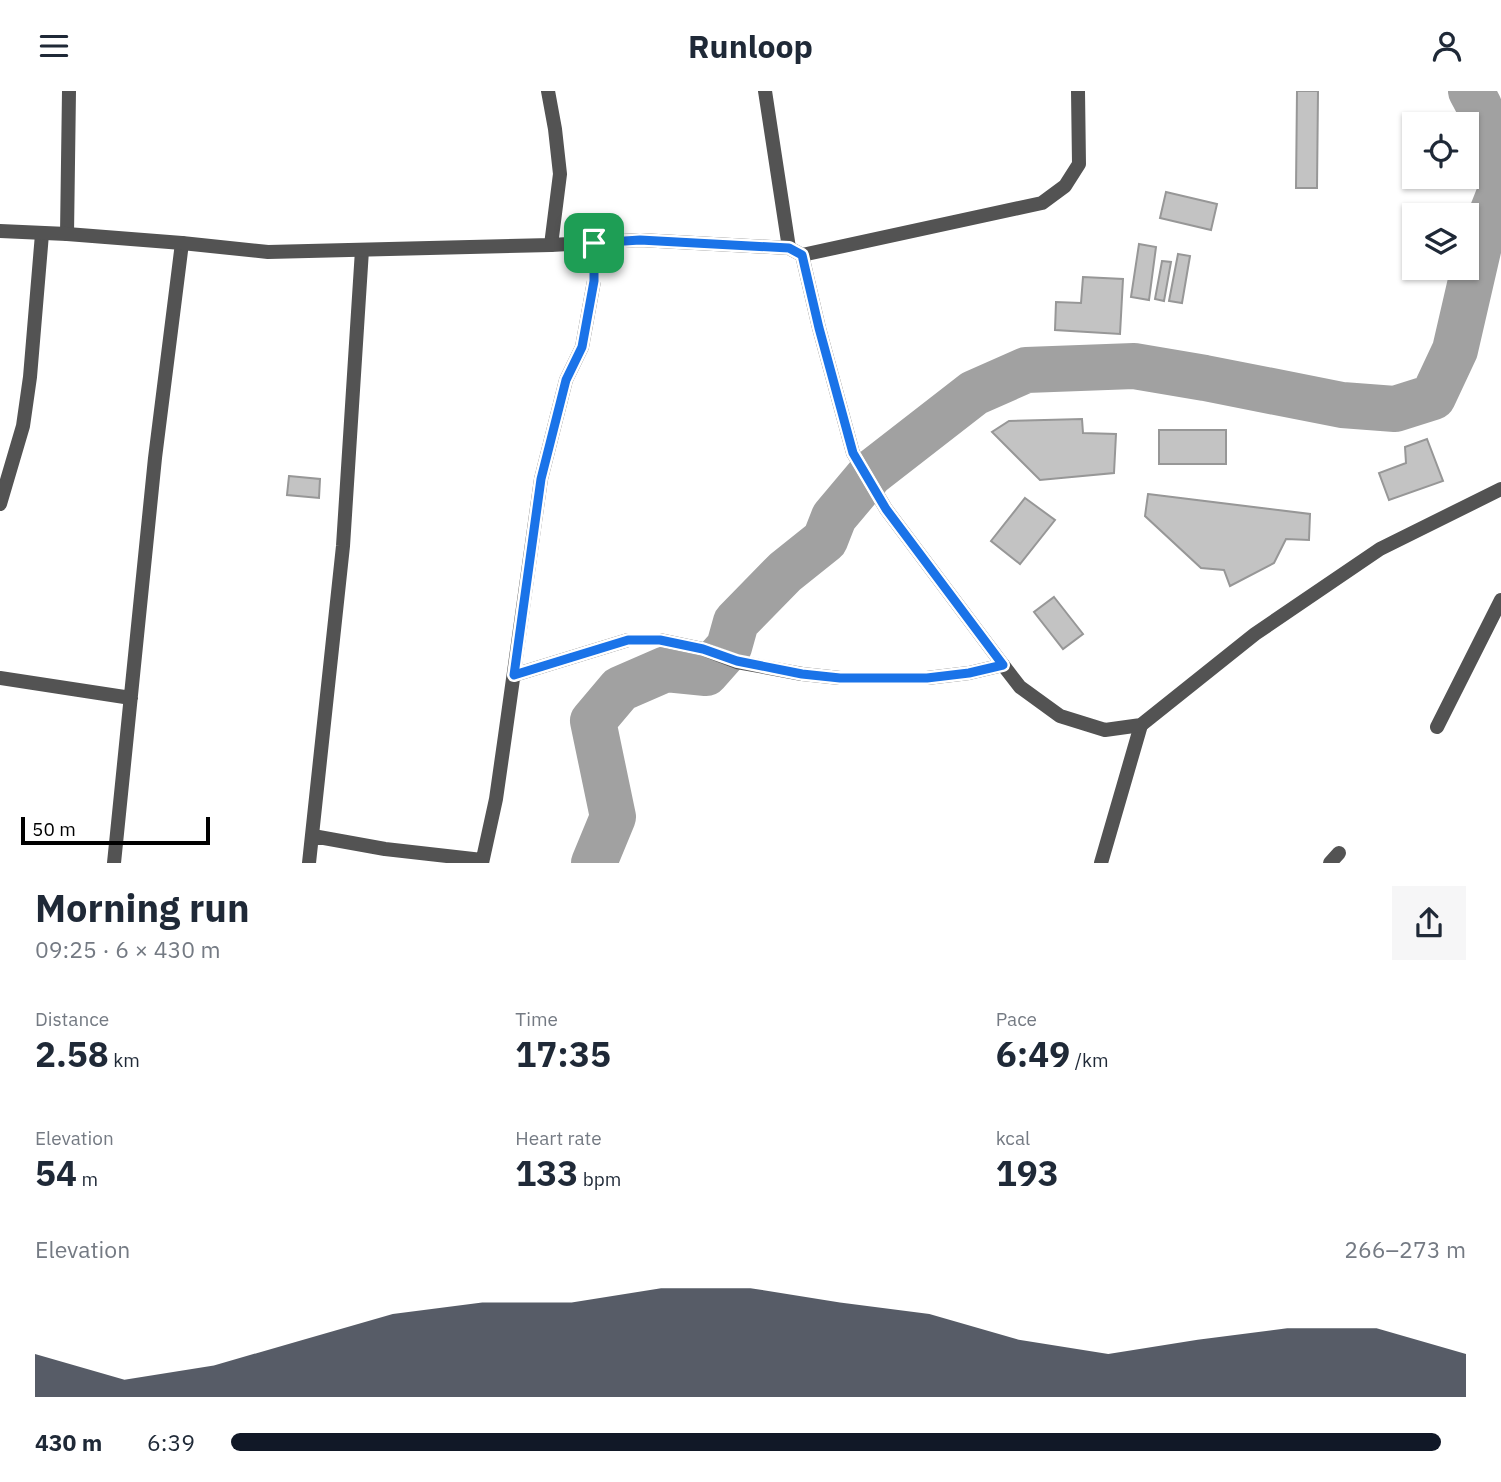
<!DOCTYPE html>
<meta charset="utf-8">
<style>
body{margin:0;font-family:"IBM Plex Sans",sans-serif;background:#f6f6f7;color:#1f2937;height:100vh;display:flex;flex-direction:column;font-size:26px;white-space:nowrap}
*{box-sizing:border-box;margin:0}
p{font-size:23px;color:#747a83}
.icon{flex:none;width:38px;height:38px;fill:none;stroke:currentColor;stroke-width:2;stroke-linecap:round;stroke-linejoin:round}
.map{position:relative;height:772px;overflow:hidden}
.panel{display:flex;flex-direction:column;background:#fff;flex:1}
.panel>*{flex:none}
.controls{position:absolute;left:1402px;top:21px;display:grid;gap:14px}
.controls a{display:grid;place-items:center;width:77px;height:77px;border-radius:0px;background:#fff;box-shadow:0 2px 5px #0004;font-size:35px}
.scale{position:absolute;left:21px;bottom:18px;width:189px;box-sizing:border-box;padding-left:7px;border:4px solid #000;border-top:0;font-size:19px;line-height:24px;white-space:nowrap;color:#000;-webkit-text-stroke:5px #fff;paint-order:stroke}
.pin{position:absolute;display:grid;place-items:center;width:60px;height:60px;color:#fff;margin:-30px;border-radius:14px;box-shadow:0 4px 10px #0006}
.round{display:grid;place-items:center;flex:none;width:74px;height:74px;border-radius:0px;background:#f6f6f7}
.headline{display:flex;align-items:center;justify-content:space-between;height:119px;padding:0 35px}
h1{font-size:38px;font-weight:700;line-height:52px}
.metrics{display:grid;grid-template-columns:repeat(3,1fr);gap:10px;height:119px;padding:7px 35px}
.metrics div{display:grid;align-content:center}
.metrics b{font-size:35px;font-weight:700}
.metrics small{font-size:19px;font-weight:400}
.metrics p{font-size:19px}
.chart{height:196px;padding:14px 35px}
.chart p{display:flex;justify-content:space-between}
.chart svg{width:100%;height:126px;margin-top:7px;fill:#111827;opacity:.7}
ul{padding:0 35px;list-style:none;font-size:23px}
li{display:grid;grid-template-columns:112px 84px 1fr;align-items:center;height:52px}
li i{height:18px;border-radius:9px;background:#111827}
header{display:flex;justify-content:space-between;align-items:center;height:91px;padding:0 35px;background:#fff;font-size:32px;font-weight:700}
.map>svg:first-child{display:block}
</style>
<header><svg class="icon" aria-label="menu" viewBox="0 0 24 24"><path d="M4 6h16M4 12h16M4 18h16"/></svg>Runloop<svg class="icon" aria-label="person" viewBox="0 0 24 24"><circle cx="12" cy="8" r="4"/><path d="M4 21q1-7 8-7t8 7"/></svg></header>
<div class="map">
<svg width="1501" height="772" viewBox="0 0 1501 772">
<rect width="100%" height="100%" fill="#fff"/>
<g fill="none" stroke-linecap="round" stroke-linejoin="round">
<path stroke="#a1a1a1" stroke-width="46" d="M 1471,0 L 1479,15 L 1501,88
M 594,772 L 613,726 L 593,630 L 620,598 L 666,578 L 706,582 L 729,556 L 736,531 L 785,481 L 825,449 L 834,426 L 871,382 L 974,302 L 1026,279 L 1134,275 L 1205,287 L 1342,314 L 1395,318 L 1433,306 L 1455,259 L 1479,155 L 1501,99"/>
</g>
<path fill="#c3c3c3" stroke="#979797" stroke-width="2" d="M 1297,0 L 1318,0 L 1317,97 L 1296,97 Z
M 1166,101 L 1217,113 L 1211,139 L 1160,127 Z
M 1139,153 L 1156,156 L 1149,209 L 1131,206 Z
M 1178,163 L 1190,165 L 1182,212 L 1169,210 Z
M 1162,170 L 1171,171 L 1164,210 L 1155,208 Z
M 1083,186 L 1123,188 L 1120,243 L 1055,239 L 1056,211 L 1081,212 Z
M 1082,328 L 1083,342 L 1116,343 L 1114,382 L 1040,389 L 992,341 L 1009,330 Z
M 1159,339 L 1226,339 L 1226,373 L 1159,373 Z
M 1427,348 L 1443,390 L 1389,409 L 1379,382 L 1406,372 L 1405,356 Z
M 289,385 L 320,388 L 319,407 L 287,404 Z
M 1148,403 L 1310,423 L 1309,449 L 1286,448 L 1274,472 L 1230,495 L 1224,479 L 1201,477 L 1145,425 Z
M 1025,407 L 1055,429 L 1020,473 L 991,450 Z
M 1054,506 L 1083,543 L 1063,558 L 1034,521 Z"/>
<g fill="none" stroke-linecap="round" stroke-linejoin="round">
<path stroke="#535353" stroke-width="14" d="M 548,0 L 555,38 L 560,83 L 551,154
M 765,0 L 789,157
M 67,143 L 69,0
M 802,164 L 1042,112 L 1065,95 L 1079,73 L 1078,0
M 0,413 L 23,335 L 30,286 L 42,143
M 514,584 L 628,549 L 660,549 L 703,558 L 737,571 L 802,583 L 840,587 L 927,587 L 969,582 L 1003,574
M 0,587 L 131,607
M 1437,636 L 1501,509
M 313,745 L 385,758 L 482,769
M 114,772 L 155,367 L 182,152
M 309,772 L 343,455 L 362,159
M 482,772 L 496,708 L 505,645 L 541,388 L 566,289 L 582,256 L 594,190 L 594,152
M 1101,772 L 1141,634
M 1330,772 L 1339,762"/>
<path stroke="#535353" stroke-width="14" d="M 0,140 L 67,143 L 182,152 L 268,161 L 551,154 L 640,149 L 789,157 L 802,164 L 819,237 L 853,362 L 886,418 L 1003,574 L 1020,596 L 1060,625 L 1105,639 L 1141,634 L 1255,543 L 1380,458 L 1501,398"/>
</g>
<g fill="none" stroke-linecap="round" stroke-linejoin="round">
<g stroke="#fff" stroke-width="14">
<path id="route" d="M 640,149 L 789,157 L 802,164 L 819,237 L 853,362 L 886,418 L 1003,574 L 969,582 L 927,587 L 840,587 L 802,583 L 737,570 L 703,558 L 660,549 L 628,549 L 514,584 L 541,388 L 566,289 L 582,256 L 594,190 L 594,152 Z"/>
</g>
<use href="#route" stroke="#1a73e8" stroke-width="9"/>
</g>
</svg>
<div class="controls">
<a><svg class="icon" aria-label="locate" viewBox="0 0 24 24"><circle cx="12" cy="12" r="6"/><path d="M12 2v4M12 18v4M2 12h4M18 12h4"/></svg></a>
<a><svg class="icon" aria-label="layers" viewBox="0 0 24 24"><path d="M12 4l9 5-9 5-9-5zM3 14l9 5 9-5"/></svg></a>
</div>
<div class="scale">50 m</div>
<div class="pin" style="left:594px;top:152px;background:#1e9e55"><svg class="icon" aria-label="arrive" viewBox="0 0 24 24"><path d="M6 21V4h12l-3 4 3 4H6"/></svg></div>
</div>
<section class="panel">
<div class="headline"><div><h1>Morning run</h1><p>09:25 · 6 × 430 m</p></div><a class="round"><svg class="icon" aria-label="share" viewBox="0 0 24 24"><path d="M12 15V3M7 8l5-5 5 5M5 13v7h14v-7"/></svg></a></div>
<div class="metrics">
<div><p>Distance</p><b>2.58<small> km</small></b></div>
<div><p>Time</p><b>17:35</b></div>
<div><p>Pace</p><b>6:49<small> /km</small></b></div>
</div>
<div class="metrics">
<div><p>Elevation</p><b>54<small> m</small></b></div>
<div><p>Heart rate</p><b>133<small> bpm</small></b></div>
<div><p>kcal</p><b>193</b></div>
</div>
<div class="chart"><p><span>Elevation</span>266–273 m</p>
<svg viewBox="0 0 160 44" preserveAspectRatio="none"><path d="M0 44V29L10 38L20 33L30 24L40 15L50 11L60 11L70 6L80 6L90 11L100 15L110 24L120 29L130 24L140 20L150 20L160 29V44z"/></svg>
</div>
<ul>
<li><b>430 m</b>6:39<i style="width:98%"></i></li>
</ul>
</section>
